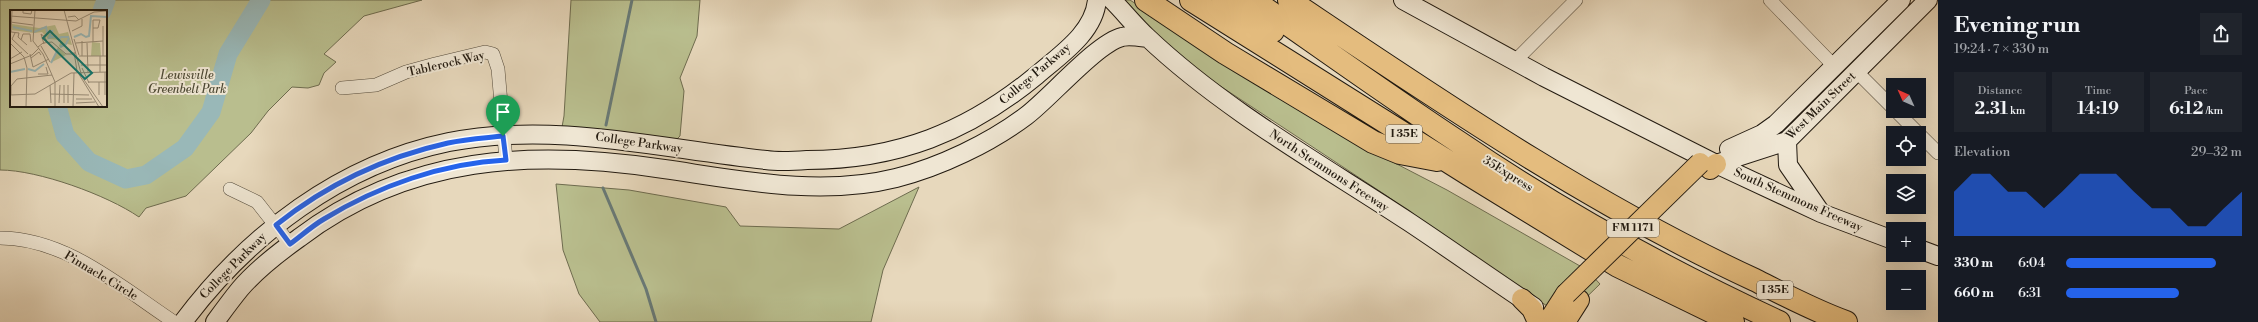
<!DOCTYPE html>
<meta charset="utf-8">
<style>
body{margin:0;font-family:"Libre Bodoni",serif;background:#20242c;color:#f1f3f6;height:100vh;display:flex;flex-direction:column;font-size:15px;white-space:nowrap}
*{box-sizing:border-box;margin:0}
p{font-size:13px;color:#9ea1a6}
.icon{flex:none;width:22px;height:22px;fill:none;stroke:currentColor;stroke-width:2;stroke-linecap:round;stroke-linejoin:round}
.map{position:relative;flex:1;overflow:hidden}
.sheet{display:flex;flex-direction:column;background:#171b24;width:320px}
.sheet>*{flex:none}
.needle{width:26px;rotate:315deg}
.controls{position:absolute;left:1886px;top:78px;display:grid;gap:8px}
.controls a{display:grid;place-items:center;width:40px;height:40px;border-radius:0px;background:#171b24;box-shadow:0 4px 16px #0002;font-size:20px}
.pin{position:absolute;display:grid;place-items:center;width:34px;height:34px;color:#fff;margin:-41px -17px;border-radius:50% 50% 50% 0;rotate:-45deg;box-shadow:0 0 4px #0007}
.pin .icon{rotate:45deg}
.round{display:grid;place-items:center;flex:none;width:42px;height:42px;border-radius:0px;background:#20242c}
.overview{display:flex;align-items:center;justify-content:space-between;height:68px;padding:0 16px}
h1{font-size:22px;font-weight:700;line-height:30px}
.figures{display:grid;grid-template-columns:repeat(3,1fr);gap:6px;height:68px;padding:4px 16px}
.figures div{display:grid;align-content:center;border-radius:0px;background:#20242c;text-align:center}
.figures b{font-size:17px;font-weight:700}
.figures small{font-size:11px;font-weight:400}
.figures p{font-size:11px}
.chart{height:112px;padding:8px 16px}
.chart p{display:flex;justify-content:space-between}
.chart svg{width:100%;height:72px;margin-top:4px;fill:#2563eb;opacity:.7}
ul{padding:0 16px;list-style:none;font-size:13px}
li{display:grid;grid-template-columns:64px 48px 1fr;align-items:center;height:30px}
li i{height:10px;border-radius:5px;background:#2563eb}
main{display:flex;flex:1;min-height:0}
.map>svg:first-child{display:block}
</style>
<main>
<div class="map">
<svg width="1938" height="322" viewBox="0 0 1938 322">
<rect width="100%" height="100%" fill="#e7d8bc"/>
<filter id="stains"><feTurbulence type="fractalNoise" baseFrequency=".005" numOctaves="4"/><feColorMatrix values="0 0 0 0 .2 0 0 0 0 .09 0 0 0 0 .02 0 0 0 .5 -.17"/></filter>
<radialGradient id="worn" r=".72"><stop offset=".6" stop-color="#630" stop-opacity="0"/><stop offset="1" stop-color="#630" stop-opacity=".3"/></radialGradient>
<path fill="#b9be8e" stroke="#6e6c4f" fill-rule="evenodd" d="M 0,0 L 422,0 L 364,16 L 324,54 L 336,62 L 324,73 L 319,85 L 308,88 L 292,87 L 268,111 L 251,133 L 186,196 L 146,208 L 139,217 C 107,195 38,170 0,170 ZM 11,11 L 106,11 L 106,106 L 11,106 Z
M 571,0 L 700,0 L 697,36 L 680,78 L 684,91 L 680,136 L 675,141 L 562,127 L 564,116 Z
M 1125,0 L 1130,0 L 1223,62 L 1362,146 L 1447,190 L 1587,270 L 1600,284 L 1565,318 L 1443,236 L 1387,196 L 1202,74 L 1153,31 Z
M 556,184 L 629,190 L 726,207 L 740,226 L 839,229 L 919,187 L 883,270 L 871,322 L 600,322 L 579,294 L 563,250 Z"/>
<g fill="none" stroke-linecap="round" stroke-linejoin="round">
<path stroke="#697975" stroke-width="3" d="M 606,125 L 632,0
M 603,188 L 646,289 L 656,322"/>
<path stroke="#99b8b8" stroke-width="19" d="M 102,11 L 106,0
M 57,106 L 65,135 L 89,162 L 126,179 L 146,175 L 185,148 L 211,112 L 228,54 L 261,0"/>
<g stroke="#534a3b" stroke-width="14">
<path id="street" d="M 1770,0 L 1834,66
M 1515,61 L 1576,0
M 1856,71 L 1893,108
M 342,88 L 376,85 L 406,72 L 435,64 L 485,52 L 493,54 L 498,69 L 506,160
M 1896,111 L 1918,133
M 1919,134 L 1938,153
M 230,189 L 257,202 L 290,244
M 0,238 C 66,238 121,287 174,322"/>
</g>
<g stroke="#221a10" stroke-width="20">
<path id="secondary" d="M 1112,0 C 1124,12 1135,26 1147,37 C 1224,110 1321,164 1409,222 C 1451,250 1492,279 1534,307
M 1403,0 L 1544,77 L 1716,164 L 1821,213 L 1893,240
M 1787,141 L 1788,165 L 1819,210
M 1729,149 L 1762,134 L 1776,124 L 1901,0
M 1716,164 L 1787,141 L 1928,0
M 1919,249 L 1938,256
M 183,322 C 248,235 341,164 449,142 C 556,121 660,149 766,160 C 779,162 794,161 807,160 C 897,160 968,132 1037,75 C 1060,55 1094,33 1097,0
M 215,322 C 223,311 231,300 240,289 C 257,269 278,253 299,238 C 408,155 533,149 664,169 C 740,180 820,197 896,178 C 940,167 990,143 1026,116 C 1050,98 1097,43 1122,37 C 1129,35 1140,37 1148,38"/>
</g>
<g stroke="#221a10" stroke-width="22">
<path id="primary" d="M 1710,169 L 1716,164
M 1522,299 L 1532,309 L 1538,322
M 1548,322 L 1566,294
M 1565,322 L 1579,300"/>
</g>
<g stroke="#221a10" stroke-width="24">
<path id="highway" d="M 1146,0 L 1225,53 L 1373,142 L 1400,153 L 1437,160
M 1191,0 L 1468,174 L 1618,266 L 1733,322
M 1223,0 L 1273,31
M 1253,0 C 1322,48 1390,97 1460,143 C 1560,211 1669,271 1779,322
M 1289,0 C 1440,101 1590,204 1755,280 C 1785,295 1815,311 1846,322"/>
</g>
<use href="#street" stroke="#efe6d3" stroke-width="13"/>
<use href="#secondary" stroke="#efe6d3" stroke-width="18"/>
<use href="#primary" stroke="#e4bc7e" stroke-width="20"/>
<use href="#highway" stroke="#e4bc7e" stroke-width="22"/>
<g stroke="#221a10" stroke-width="22" stroke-linecap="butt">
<path id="primary-bridge" d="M 1566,294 L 1700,163"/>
</g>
<use href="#primary-bridge" stroke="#e4bc7e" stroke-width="20"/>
</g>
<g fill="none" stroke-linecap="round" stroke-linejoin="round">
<g stroke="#fff" stroke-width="8">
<path id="route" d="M 503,136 L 506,160 C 443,163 378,186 324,219 C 312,226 301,236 290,244 L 276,225 C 326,185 385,157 448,143 C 466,139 485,138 503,136 Z"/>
</g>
<use href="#route" stroke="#2563eb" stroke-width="5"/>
</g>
<g text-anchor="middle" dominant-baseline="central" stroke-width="4" stroke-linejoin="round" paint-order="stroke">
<g fill="#efe6d3" stroke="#60574a" stroke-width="1">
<rect x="1386" y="125" width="36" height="18" rx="3"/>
<rect x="1607" y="219" width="52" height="18" rx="3"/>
<rect x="1757" y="281" width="36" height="18" rx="3"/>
</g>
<g font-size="11" font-weight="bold" fill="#221a10">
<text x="1404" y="134">I 35E</text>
<text x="1633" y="228">FM 1171</text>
<text x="1775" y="290">I 35E</text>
</g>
<g font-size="12" fill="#221a10" stroke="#efe6d3">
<text transform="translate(446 64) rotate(-13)">Tablerock Way</text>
<text transform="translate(1035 74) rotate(-40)">College Parkway</text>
<text transform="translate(1821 106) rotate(-44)">West Main Street</text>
<text transform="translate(639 143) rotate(8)">College Parkway</text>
<text transform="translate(1329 171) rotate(33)">North Stemmons Freeway</text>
<text transform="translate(1508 174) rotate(32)">35Express</text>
<text transform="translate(1798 200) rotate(24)">South Stemmons Freeway</text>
<text transform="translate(233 266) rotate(-45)">College Parkway</text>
<text transform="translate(101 276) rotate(31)">Pinnacle Circle</text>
</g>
<g font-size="12" font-style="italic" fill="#4f4b36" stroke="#efe6d3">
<text x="187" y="75">Lewisville<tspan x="187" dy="14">Greenbelt Park</tspan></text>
</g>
</g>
<g transform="translate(10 10)">
<rect width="97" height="97" fill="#e7d8bc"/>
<path d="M 2,14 L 29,18 L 45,15 L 49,24 L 58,22 L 62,35 L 57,34 L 51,38 L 49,36 L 51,30 L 38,29 L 32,22 L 24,23 L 2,20 ZM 82,32 L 90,33 L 91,46 L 81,46 ZM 48,37 L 56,45 L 38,54 L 42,52 Z" fill="#b9be8e"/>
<path fill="none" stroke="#99b8b8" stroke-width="2" d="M 3,17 L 22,21M 24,22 L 36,17 L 37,22 L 42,21 L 39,28 L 46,26 L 49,30 L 51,27 L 59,27M 64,27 L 71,24 L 76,27 L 79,26 L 81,6 L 97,7M 50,37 L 56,34 L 59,28M 41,53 L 48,39M 18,59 L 25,61 L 34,54M 0,62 L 15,59"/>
<path fill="none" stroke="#988c77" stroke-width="1" d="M 13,0 L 13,3 L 21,4 L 22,0M 25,0 L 23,31 L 33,44 L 45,72M 54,0 L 72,67 L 93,97M 0,6 L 66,11 L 84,2 L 97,1M 58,7 L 65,6 L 69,10M 0,12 L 23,15M 93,16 L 93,46M 62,21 L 72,16 L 72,9M 1,22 L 9,23 L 8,27 L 17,35M 1,22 L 2,0M 5,23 L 2,29 L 18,44M 64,29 L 69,45M 11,30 L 13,24 L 20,24 L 21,32M 72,31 L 72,46M 83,32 L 83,10 L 90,10 L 88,18 L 83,18M 0,33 L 14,47M 66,33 L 93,31M 77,33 L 78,62M 34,34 L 31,24 L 35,27 L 37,32M 31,36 L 40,52M 28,37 L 33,33 L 42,32 L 56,44 L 64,44M 64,42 L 67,61 L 89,97M 20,44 L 23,57 L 39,49M 69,46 L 97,46M 14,47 L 17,58 L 16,97M 21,48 L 29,42 L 31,45M 0,49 L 12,42M 0,54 L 22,45 L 29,38M 71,55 L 97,55M 72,58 L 79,73M 90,62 L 90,46M 97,62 L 97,46M 28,64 L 38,64 L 36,57M 78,72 L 96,72M 40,75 L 41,93M 40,84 L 79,85M 0,85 L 25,84 L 61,63 L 97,62M 1,85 L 1,76 L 7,69 L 42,65M 89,85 L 89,72M 95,85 L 95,62M 66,89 L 82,89M 49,93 L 50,75M 54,93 L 54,75M 58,93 L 58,75M 66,93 L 85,92M 45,97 L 45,72M 63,97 L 64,63"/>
<path fill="#0f766e" fill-opacity="0.15" stroke="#0f766e" stroke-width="2" d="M 40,21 L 82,63 L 75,69 L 33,28 Z"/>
<rect width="97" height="97" fill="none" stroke="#221a10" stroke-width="2"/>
</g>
<rect width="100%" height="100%" filter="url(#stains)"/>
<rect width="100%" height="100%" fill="url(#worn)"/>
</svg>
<div class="controls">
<a><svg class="needle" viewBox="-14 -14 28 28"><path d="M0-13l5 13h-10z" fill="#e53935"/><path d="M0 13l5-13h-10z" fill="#9ea1a6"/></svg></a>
<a><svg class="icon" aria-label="locate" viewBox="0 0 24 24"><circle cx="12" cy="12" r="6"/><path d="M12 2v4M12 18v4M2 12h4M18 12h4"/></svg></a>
<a><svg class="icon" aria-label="layers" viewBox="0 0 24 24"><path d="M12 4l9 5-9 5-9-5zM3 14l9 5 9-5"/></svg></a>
<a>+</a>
<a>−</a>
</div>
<div class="pin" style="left:503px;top:136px;background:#1e9e55"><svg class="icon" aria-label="arrive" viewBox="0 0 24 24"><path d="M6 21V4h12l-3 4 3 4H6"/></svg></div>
</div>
<section class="sheet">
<div class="overview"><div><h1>Evening run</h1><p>19:24 · 7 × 330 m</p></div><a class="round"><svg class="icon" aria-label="share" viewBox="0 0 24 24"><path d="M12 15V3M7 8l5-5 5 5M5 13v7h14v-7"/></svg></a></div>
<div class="figures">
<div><p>Distance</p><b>2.31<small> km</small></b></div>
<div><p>Time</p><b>14:19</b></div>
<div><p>Pace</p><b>6:12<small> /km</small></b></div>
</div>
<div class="chart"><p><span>Elevation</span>29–32 m</p>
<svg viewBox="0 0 160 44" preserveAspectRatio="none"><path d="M0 44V17L10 6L20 6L30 17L40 17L50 27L60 17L70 6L80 6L90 6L100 17L110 27L120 27L130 38L140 38L150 27L160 17V44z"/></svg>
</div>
<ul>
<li><b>330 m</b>6:04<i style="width:85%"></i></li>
<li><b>660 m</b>6:31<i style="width:64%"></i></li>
</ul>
</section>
</main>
